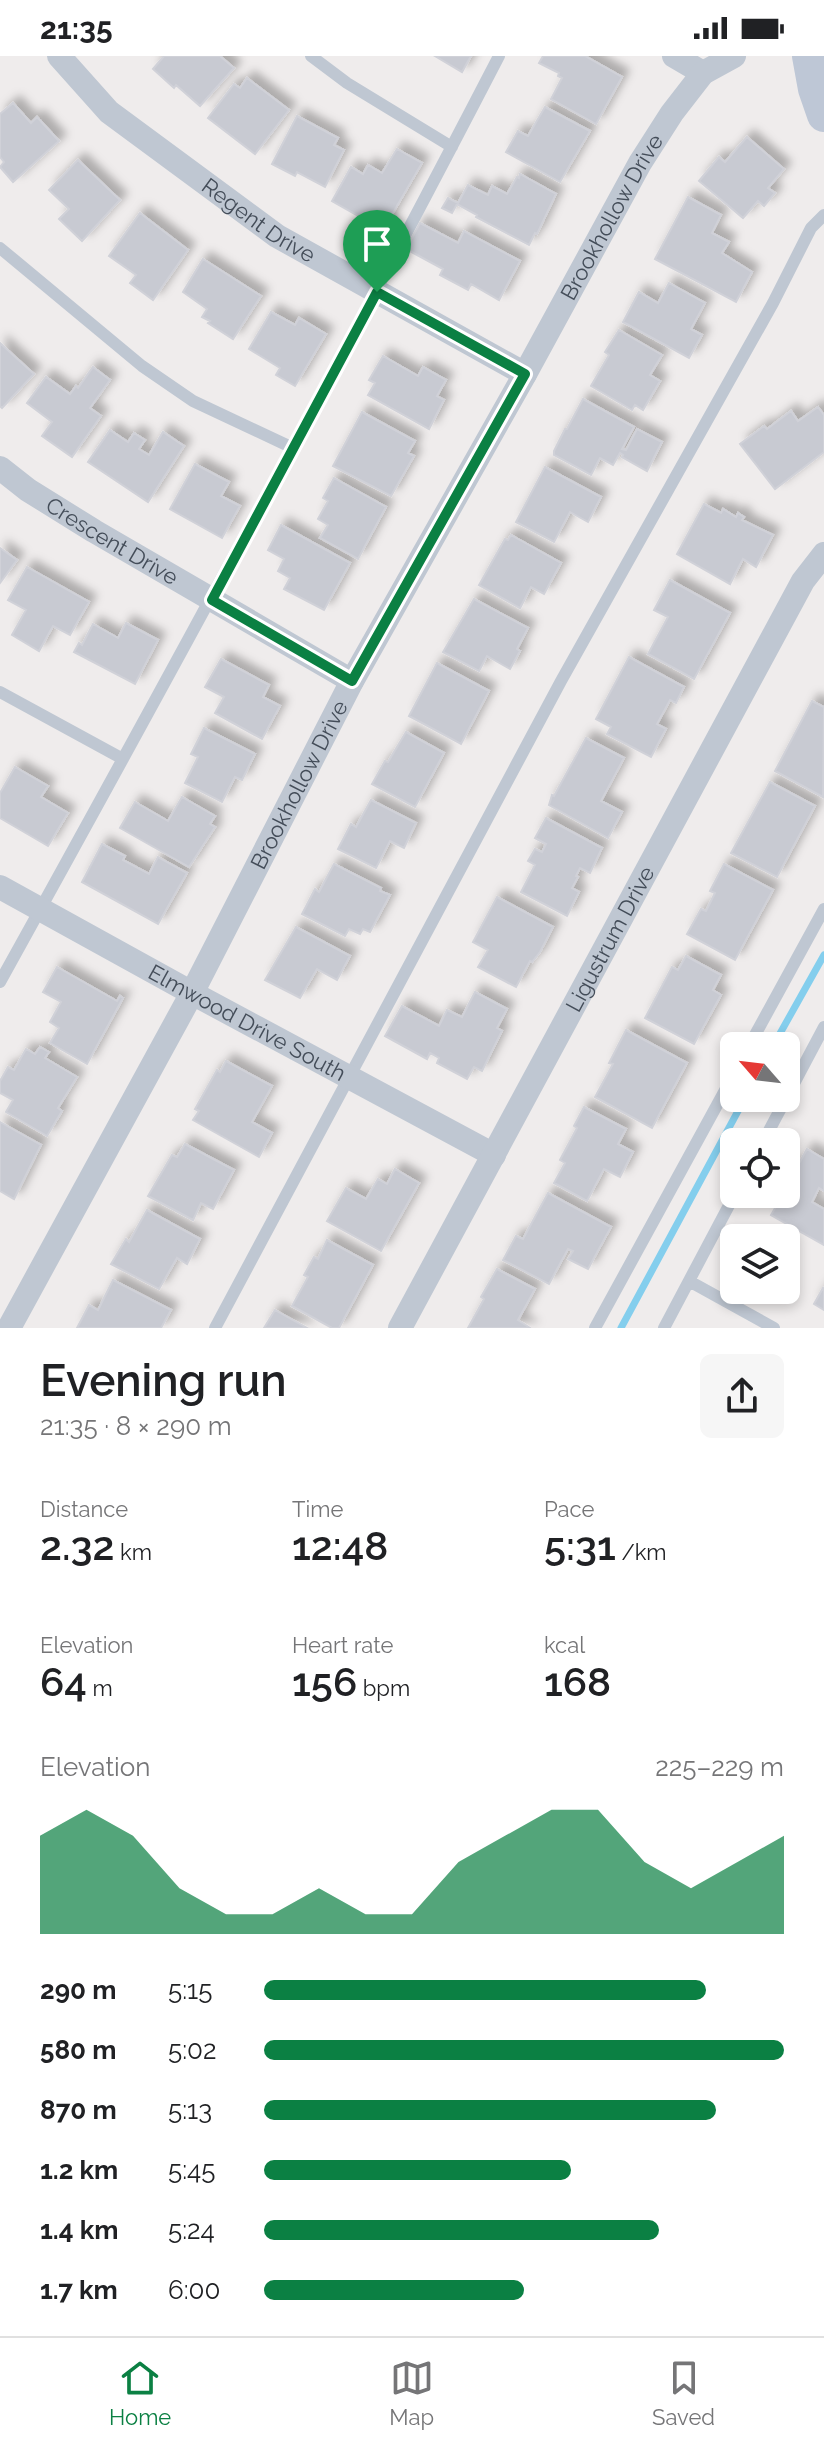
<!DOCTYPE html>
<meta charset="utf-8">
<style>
body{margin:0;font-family:Raleway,sans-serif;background:#f6f6f6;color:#202124;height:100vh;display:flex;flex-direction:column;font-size:30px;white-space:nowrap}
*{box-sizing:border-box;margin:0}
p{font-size:26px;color:#757577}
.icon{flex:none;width:44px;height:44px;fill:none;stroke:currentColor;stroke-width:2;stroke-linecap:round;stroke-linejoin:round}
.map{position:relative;height:1272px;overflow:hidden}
.panel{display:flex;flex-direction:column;background:#fff;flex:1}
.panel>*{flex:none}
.needle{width:52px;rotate:298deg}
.controls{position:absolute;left:720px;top:976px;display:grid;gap:16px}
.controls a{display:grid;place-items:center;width:80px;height:80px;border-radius:12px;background:#fff;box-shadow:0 4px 12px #0003;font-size:40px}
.pin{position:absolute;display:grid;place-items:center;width:68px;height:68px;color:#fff;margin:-82px -34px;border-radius:50% 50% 50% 0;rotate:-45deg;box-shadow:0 0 8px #0007}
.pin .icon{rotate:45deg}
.round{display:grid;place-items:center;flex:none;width:84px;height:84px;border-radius:12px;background:#f6f6f6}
.summary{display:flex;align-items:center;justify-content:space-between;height:136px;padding:0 40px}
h1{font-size:44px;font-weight:600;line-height:60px}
.metrics{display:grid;grid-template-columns:repeat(3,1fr);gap:12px;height:136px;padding:8px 40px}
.metrics div{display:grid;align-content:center}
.metrics b{font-size:40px;font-weight:600}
.metrics small{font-size:22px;font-weight:400}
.metrics p{font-size:22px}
.chart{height:224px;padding:16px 40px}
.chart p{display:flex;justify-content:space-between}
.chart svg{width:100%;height:144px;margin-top:8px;fill:#0b8043;opacity:.7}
ul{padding:0 40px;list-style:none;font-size:26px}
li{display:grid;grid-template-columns:128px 96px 1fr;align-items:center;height:60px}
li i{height:20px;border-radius:10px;background:#0b8043}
.status{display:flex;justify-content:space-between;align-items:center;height:56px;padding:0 40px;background:#fff;direction:ltr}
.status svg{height:22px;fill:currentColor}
.tab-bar{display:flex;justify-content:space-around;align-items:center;height:112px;border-top:2px solid #e0e0e0;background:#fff;font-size:22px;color:#757577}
.tab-bar a{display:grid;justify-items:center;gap:4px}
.tab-bar .on{color:#0b8043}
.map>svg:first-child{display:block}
</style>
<div class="status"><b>21:35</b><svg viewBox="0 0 49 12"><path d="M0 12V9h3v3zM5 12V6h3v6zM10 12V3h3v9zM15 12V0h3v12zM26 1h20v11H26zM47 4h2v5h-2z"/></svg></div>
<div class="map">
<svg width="824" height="1272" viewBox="0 0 824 1272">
<defs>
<filter id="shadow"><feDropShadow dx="7" dy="-7" stdDeviation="4" flood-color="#0004"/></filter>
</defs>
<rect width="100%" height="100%" fill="#efecec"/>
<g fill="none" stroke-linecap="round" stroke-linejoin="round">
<path stroke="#84ceed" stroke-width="7" d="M 773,990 L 824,899
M 621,1272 L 745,1042"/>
</g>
<path fill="#c8cad2" stroke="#d0d1d8" stroke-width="2" filter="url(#shadow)" d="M 164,0 L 220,0 L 234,12 L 200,50 L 176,29 L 174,32 L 153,13 Z
M 435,0 L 471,0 L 462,16 Z
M 543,0 L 585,0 L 622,21 L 596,68 L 551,43 L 562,22 L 558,20 L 559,17 L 539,7 Z
M 247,22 L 289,54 L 255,98 L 208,62 L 234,28 L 240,32 Z
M 13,47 L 31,67 L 37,61 L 59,85 L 13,126 L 0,111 L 4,106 L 0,101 L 0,58 Z
M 545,51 L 590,75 L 560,126 L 506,96 L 518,75 L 528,80 Z
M 297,60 L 338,82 L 334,89 L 344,94 L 325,131 L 297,116 L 295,120 L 272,108 Z
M 747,81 L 784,113 L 768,132 L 775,137 L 764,150 L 758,145 L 743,162 L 699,125 L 719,101 L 725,106 Z
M 397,93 L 422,107 L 383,174 L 332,145 L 351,111 L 363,118 L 368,109 L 382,117 Z
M 78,104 L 120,144 L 82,185 L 59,163 L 69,153 L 49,134 Z
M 520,118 L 556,138 L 537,178 L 535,177 L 529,189 L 476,161 L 477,159 L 457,148 L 452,157 L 442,152 L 448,142 L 458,147 L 468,129 L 488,139 L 492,130 L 507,138 L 517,121 L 519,122 Z
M 688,141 L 721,159 L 712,177 L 729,186 L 722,197 L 752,216 L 736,246 L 655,203 Z
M 140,157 L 188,194 L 153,244 L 130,227 L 136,219 L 109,200 Z
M 420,167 L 458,187 L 464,175 L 520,205 L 499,244 L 471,228 L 468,234 L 440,219 L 443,213 L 406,193 Z
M 203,203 L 261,240 L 233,283 L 208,267 L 210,265 L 202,261 L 207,253 L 183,236 Z
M 669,227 L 705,247 L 691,273 L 702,279 L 689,302 L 623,266 L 639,236 L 658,247 Z
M 271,256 L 295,269 L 299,262 L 326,278 L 295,330 L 276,319 L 280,312 L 249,293 Z
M 619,274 L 662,299 L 650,319 L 660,325 L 643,354 L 635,349 L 632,354 L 591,330 L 609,299 L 605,296 Z
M 0,287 L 34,318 L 2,352 L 0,350 Z
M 383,300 L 418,320 L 423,311 L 446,324 L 437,340 L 444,344 L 429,373 L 368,339 L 375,327 L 369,324 Z
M 93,311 L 110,324 L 90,352 L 101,360 L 72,401 L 42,380 L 52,366 L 27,347 L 46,321 L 70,338 L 76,330 L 78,332 Z
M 583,343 L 634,371 L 622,393 L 626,394 L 637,373 L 662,386 L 647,415 L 622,401 L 623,399 L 620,397 L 613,409 L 600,402 L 591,419 L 554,399 L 554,395 L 565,373 L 567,373 Z
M 818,351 L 824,359 L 824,396 L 775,433 L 740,388 L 764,370 L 767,373 L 791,355 L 798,365 Z
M 362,356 L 415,385 L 408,397 L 414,400 L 391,440 L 333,410 Z
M 110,374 L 128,386 L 134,377 L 145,384 L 139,393 L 149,399 L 163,376 L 184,390 L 148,446 L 88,406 Z
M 195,408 L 229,426 L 221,440 L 240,450 L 222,482 L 170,453 Z
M 545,411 L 601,441 L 588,466 L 570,456 L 554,486 L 516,466 Z
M 334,422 L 386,451 L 358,503 L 320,482 L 328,469 L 318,463 L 328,445 L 323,442 Z
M 704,448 L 721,457 L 723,453 L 736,461 L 738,457 L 744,461 L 742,464 L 773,479 L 756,511 L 743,503 L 730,528 L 677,498 Z
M 281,469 L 350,507 L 324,554 L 284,533 L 290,522 L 278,515 L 284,503 L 268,494 Z
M 511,479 L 561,507 L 544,538 L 531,531 L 520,552 L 479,529 L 505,483 L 508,484 Z
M 0,492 L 17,504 L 0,527 Z
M 27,511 L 89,546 L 70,579 L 53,570 L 39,595 L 12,579 L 26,554 L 8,544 Z
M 670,524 L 730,557 L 694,623 L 648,598 L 668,561 L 654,554 Z
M 474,543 L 528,572 L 517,593 L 520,595 L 510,613 L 487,600 L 479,615 L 443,596 Z
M 126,567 L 158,584 L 135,628 L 74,596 L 79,587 L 82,589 L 93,568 L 118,582 Z
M 629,601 L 684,631 L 676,647 L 670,644 L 657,668 L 666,673 L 651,701 L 607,678 L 611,671 L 596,663 Z
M 221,603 L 269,629 L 263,641 L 280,650 L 262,683 L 215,657 L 224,641 L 205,631 Z
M 437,607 L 489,635 L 461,688 L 409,660 Z
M 812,645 L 824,651 L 823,741 L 775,715 Z
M 204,672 L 255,698 L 242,724 L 235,721 L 222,746 L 185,727 L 198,701 L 191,698 Z
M 406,676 L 444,697 L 415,751 L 372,728 L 385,705 L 388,706 Z
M 586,682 L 624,702 L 601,745 L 622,756 L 608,782 L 549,749 L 552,739 L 554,740 Z
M 15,711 L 48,730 L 41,741 L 68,757 L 48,790 L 0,762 L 0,737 Z
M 770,726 L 815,750 L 777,821 L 731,797 Z
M 182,741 L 215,760 L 210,768 L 215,771 L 189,811 L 120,772 L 135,746 L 168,765 Z
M 371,744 L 416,767 L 404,792 L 390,785 L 376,812 L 338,793 L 351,768 L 356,771 Z
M 546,762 L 602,792 L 590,817 L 580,812 L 576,820 L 578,821 L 572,832 L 579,836 L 567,860 L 521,836 L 535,809 L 528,805 L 535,793 L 542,796 L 546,788 L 535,782 Z
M 102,788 L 125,800 L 123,804 L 149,818 L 158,801 L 187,817 L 158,868 L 82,826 Z
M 334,808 L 381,832 L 380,835 L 390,839 L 370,876 L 363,873 L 360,878 L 349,873 L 345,880 L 302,858 L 315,833 L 319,836 Z
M 724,808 L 773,834 L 735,904 L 687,878 L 701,853 L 706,855 L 715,837 L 710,835 Z
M 497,841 L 553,871 L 540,896 L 532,906 L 530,905 L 516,931 L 478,911 L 488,894 L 473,886 Z
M 296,871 L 350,900 L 337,924 L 317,913 L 300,942 L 265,924 Z
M 686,900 L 721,919 L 713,934 L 721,939 L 694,988 L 645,962 L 672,911 L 678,914 Z
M 57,911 L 117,945 L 120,940 L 123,942 L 87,1008 L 50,987 L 59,972 L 50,966 L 61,946 L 43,936 Z
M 475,936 L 507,953 L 497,972 L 502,975 L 482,1015 L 474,1011 L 467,1023 L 437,1007 L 439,1002 L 430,997 L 427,1003 L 385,980 L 402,950 L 439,970 L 447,954 L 462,961 Z
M 626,974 L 687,1007 L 652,1072 L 595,1041 L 613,1008 L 609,1007 Z
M 40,991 L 49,996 L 45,1002 L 77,1021 L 58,1052 L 62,1055 L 47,1080 L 6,1056 L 13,1044 L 0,1037 L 0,1025 L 8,1011 L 14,1014 L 26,993 L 35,998 Z
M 226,1005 L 272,1030 L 252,1066 L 272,1077 L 259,1101 L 193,1064 L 199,1055 L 195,1053 L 217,1014 L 220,1016 Z
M 584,1051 L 626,1073 L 618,1088 L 633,1096 L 620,1121 L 604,1113 L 587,1145 L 554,1127 L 565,1107 L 560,1104 L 577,1072 L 574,1070 Z
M 0,1066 L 41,1089 L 14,1143 L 0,1135 Z
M 185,1088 L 234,1114 L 213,1153 L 201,1147 L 193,1164 L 148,1140 L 172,1099 L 177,1101 Z
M 807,1093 L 824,1103 L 824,1135 L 819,1132 L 812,1146 L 824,1153 L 824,1189 L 771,1159 L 783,1138 L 786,1138 L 786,1114 L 789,1109 L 796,1113 Z
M 395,1113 L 419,1127 L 381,1195 L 327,1165 L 346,1132 L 366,1143 L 378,1123 L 387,1128 Z
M 548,1137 L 611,1171 L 588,1213 L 568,1203 L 573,1195 L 568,1193 L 549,1228 L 503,1204 L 516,1180 L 523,1183 Z
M 147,1154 L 200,1183 L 187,1208 L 177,1202 L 159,1233 L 111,1208 L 126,1183 L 129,1186 Z
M 327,1184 L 373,1209 L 339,1272 L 332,1272 L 292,1250 L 308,1221 L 304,1219 L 314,1201 L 318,1203 Z
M 497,1213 L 535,1233 L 518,1264 L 530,1272 L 468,1272 L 484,1243 L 481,1241 Z
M 113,1224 L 171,1254 L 161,1272 L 77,1272 L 89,1249 L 98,1254 Z
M 823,1232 L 824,1233 L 824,1254 L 814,1248 Z
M 275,1254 L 307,1272 L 264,1272 Z"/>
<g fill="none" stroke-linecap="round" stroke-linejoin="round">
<path stroke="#bfc7d2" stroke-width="12" d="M 311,0 L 347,27 L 452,91
M 0,192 L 142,310 L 193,345 L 293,392
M 0,636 L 123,703
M 0,926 C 170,619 338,311 499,0
M 749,990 L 824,853
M 763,1086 L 824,971
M 689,1225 L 774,1272
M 215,1272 L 561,625 L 773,247 L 811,172 L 824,159
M 595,1272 L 734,1018
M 664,1272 L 735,1138"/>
<g stroke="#bfc7d2" stroke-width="24">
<path id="s1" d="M 59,0 L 109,56 L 277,180 L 525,318"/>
<path d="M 674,0 L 703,17"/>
<path id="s2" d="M 0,412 L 28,434 L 94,475 L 352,625"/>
<path id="s3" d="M 0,831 L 192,937 L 494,1099"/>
<path id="s4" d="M 9,1272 L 192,937 L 352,625 L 525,318 L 640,107 L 672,57 L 703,17 L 734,0"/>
<path id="s5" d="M 400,1272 L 803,525 L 824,498"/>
</g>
<path stroke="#bec7d6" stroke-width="34" d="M 809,0 L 815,33 L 824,59"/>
</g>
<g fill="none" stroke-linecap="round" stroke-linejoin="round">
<g stroke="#fff" stroke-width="16">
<path id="route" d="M 377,236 L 525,318 L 352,625 L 212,544 Z"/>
</g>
<use href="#route" stroke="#0b8043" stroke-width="10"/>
</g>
<g text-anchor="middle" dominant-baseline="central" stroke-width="7" stroke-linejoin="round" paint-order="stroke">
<g font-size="22" fill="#444d59" stroke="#fff">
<text stroke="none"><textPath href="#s4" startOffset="1264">Brookhollow Drive</textPath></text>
<text stroke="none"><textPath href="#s1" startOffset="260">Regent Drive</textPath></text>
<text stroke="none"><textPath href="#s2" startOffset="134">Crescent Drive</textPath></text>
<text stroke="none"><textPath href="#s4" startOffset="616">Brookhollow Drive</textPath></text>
<text stroke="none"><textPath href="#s5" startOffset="442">Ligustrum Drive</textPath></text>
<text stroke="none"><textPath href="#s3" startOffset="282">Elmwood Drive South</textPath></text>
</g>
</g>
</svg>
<div class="controls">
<a><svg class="needle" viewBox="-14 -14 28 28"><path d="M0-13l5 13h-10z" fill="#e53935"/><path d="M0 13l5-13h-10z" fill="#757577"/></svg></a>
<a><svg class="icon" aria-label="locate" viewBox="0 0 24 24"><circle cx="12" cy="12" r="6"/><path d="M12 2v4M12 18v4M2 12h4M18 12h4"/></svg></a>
<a><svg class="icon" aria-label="layers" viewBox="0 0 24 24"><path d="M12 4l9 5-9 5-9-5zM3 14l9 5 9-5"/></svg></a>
</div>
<div class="pin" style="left:377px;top:236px;background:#1e9e55"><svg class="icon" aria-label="arrive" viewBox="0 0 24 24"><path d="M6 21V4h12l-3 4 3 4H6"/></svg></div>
</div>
<section class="panel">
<div class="summary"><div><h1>Evening run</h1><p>21:35 · 8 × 290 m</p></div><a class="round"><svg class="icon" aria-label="share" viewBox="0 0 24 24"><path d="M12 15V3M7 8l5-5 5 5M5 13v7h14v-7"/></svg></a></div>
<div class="metrics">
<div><p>Distance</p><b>2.32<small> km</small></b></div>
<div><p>Time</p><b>12:48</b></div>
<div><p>Pace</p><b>5:31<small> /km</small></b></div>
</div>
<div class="metrics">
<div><p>Elevation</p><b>64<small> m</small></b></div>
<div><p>Heart rate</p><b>156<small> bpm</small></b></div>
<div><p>kcal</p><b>168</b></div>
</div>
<div class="chart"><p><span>Elevation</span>225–229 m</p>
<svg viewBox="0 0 160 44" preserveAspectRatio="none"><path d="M0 44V14L10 6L20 14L30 30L40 38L50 38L60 30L70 38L80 38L90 22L100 14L110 6L120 6L130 22L140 30L150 22L160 14V44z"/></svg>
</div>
<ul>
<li><b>290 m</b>5:15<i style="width:85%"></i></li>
<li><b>580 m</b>5:02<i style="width:100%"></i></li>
<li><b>870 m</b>5:13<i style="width:87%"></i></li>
<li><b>1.2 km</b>5:45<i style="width:59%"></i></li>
<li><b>1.4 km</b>5:24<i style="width:76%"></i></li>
<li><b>1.7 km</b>6:00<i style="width:50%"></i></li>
</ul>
</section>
<nav class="tab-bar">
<a class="on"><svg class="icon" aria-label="home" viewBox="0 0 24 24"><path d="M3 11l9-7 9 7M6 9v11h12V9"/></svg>Home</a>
<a><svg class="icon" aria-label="map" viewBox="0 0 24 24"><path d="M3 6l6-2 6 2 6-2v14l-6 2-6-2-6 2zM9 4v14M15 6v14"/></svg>Map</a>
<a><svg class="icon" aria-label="saved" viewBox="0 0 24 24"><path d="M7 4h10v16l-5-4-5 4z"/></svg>Saved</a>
</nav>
